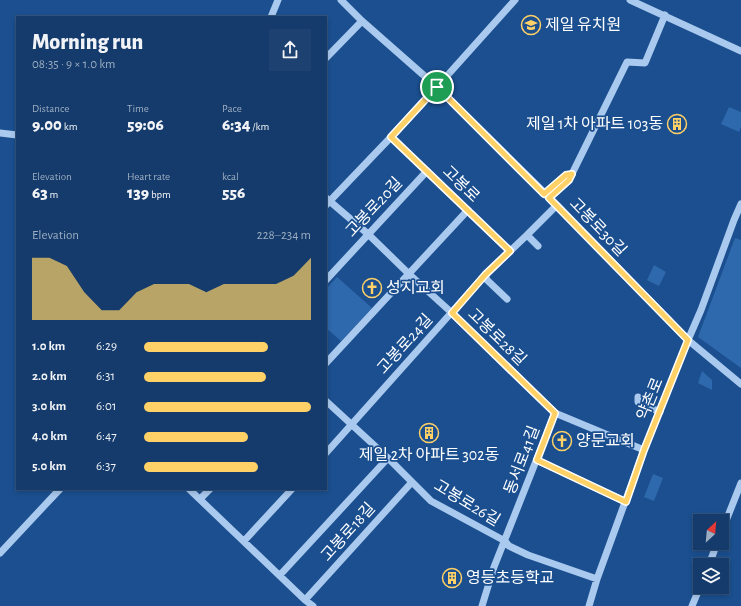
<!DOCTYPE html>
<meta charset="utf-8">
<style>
body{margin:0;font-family:"Alegreya Sans","Noto Sans KR",sans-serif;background:#1d4271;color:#f1f3f6;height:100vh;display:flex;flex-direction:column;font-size:15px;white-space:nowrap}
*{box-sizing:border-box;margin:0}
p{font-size:13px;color:#9dadc1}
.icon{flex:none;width:22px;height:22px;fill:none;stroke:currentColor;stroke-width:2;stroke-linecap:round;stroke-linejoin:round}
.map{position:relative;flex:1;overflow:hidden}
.details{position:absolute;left:16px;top:16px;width:311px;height:474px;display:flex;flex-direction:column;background:#143b6b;border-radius:0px;box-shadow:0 2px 6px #0003,0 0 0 1px #33557e}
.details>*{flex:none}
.needle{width:26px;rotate:26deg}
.tools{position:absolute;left:693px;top:514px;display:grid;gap:8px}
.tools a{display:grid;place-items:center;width:36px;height:36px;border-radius:0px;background:#143b6b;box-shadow:0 2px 6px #0003,0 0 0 1px #33557e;font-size:20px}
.pin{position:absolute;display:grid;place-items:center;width:34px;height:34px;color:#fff;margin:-17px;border:2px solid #fff;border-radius:50%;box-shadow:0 1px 4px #0007}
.round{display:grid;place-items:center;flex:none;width:42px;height:42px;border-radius:0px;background:#1d4271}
.summary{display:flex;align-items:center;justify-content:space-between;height:68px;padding:0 16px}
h1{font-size:22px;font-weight:800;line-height:30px}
.figures{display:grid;grid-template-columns:repeat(3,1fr);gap:6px;height:68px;padding:4px 16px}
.figures div{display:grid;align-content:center}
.figures b{font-size:17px;font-weight:800}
.figures small{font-size:11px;font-weight:400}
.figures p{font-size:11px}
.chart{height:112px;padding:8px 16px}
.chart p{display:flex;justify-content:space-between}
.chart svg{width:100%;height:72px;margin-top:4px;fill:#ffd166;opacity:.7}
ul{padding:0 16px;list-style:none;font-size:13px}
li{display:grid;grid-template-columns:64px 48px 1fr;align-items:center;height:30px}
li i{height:10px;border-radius:5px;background:#ffd166}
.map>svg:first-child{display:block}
</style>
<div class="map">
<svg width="741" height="606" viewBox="0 0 741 606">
<rect width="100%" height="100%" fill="#1b4f8f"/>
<path fill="#2e69ad" d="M 729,107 L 741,112 L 741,127 L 739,132 L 721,124 Z
M 735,238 L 741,240 L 741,368 L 698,337 Z
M 654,265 L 666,272 L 659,286 L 647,280 Z
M 337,277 L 372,308 L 341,341 L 326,328 L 326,289 Z
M 702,371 L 712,380 L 712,390 L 698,383 Z
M 653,474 L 663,478 L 654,501 L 644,497 Z"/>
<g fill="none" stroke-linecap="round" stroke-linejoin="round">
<path stroke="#a9c9ee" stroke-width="7" d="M 341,0 L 362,21 L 437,87 L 557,205 L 688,340 L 741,384
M 630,0 L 741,51
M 271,17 L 278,0
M 326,58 L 362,21
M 0,133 L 17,135
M 391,137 L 510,251
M 544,194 L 566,175 L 572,174
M 326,198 L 368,234 L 409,274 L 452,313 L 555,413 L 644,450
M 549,198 L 569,180 L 627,62 L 645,63 L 665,15
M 326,205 L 391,137 L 437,87 L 515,0
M 527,235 L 538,246
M 485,275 L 487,280 L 507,299
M 326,280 L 427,171
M 326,363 L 468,210
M 638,397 L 638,402 L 660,412
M 326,401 L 388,458 L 431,501 L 505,541 L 509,546 L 528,555 L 597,579
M 326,453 L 485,275 L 527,235 L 557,205
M 537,460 L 626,502
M 189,489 L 305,600 L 313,606
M 200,499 L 210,489
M 722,531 L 741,483
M 244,541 L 292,489
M 0,553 L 60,489
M 709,565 L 717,543
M 280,575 L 388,458
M 305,600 L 412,482
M 482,606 L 494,567 L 555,413
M 589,606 L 597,579 L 644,450 L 688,340 L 701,310 L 734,220 L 741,204
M 692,606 L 700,587"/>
</g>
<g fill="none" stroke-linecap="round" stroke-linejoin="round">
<g stroke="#fff" stroke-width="8">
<path id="route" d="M 437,87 L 544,194 L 566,175 L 572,174 L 569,180 L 549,198 L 688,340 L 644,450 L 626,502 L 537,460 L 555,413 L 452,313 L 485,275 L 510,251 L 391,137 Z"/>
</g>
<use href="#route" stroke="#ffd166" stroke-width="5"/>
</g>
<defs>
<g id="school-ring" transform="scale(1)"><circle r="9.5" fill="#1b4f8f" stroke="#ffd166" stroke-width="1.5"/><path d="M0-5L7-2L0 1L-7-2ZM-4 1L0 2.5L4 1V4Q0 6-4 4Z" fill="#ffd166"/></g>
<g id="building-ring" transform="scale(1)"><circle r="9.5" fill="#1b4f8f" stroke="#ffd166" stroke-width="1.5"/><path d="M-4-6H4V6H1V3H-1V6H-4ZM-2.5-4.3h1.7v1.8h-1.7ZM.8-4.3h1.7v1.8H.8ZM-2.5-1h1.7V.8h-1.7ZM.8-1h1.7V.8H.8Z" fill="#ffd166"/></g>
<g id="church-ring" transform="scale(1)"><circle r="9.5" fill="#1b4f8f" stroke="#ffd166" stroke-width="1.5"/><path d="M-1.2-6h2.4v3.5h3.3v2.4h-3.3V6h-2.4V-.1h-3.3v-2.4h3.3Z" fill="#ffd166"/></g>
</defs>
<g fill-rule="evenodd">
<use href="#school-ring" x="531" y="25"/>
<use href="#building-ring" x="677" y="124"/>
<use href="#church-ring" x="372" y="288"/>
<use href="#building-ring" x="429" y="433"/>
<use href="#church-ring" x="562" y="441"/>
<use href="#building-ring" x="452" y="578"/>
</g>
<g text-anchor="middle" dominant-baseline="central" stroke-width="3.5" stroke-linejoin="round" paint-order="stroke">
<g font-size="16" fill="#fff" stroke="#1b4f8f" text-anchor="start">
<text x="545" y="25">제일 유치원</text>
<text x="663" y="124" text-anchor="end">제일 1차 아파트 103동</text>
<text x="386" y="288">성지교회</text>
<text x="576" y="441">양문교회</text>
<text x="429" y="455" text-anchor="middle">제일 2차 아파트 302동</text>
<text x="466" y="578">영등초등학교</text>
</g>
<g font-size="16" fill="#fff" stroke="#1b4f8f">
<text transform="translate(461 184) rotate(44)">고봉로</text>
<text transform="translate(374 207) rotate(-47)">고봉로20길</text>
<text transform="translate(598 227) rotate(46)">고봉로30길</text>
<text transform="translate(497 337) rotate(44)">고봉로28길</text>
<text transform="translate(405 344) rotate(-48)">고봉로24길</text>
<text transform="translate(650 399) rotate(-68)">약촌로</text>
<text transform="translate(522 460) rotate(-69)">동서로41길</text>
<text transform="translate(467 503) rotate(31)">고봉로26길</text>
<text transform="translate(348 532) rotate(-48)">고봉로18길</text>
</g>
</g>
</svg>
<div class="tools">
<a><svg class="needle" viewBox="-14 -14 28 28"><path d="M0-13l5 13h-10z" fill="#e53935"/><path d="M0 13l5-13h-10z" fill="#9dadc1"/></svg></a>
<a><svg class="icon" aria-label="layers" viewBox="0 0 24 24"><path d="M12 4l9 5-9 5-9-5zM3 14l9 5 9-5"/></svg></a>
</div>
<div class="pin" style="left:437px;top:87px;background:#1e9e55"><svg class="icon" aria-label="arrive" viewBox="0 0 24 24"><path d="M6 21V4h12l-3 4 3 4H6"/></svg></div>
<section class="details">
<div class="summary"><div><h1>Morning run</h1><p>08:35 · 9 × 1.0 km</p></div><a class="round"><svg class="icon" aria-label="share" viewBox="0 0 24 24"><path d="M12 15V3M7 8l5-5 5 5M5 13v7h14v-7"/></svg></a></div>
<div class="figures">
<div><p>Distance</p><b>9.00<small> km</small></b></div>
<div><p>Time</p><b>59:06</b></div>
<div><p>Pace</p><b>6:34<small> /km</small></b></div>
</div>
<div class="figures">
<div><p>Elevation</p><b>63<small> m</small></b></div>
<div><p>Heart rate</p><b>139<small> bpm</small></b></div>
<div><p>kcal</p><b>556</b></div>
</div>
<div class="chart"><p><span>Elevation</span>228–234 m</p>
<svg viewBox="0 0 160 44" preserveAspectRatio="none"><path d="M0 44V6L10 6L20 11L30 27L40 38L50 38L60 27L70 22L80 22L90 22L100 27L110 22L120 22L130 22L140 22L150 17L160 6V44z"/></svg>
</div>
<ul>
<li><b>1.0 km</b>6:29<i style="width:74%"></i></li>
<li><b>2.0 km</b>6:31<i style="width:73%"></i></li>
<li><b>3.0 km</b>6:01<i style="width:100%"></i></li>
<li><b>4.0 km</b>6:47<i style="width:62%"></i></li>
<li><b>5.0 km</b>6:37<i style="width:68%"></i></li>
</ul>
</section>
</div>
